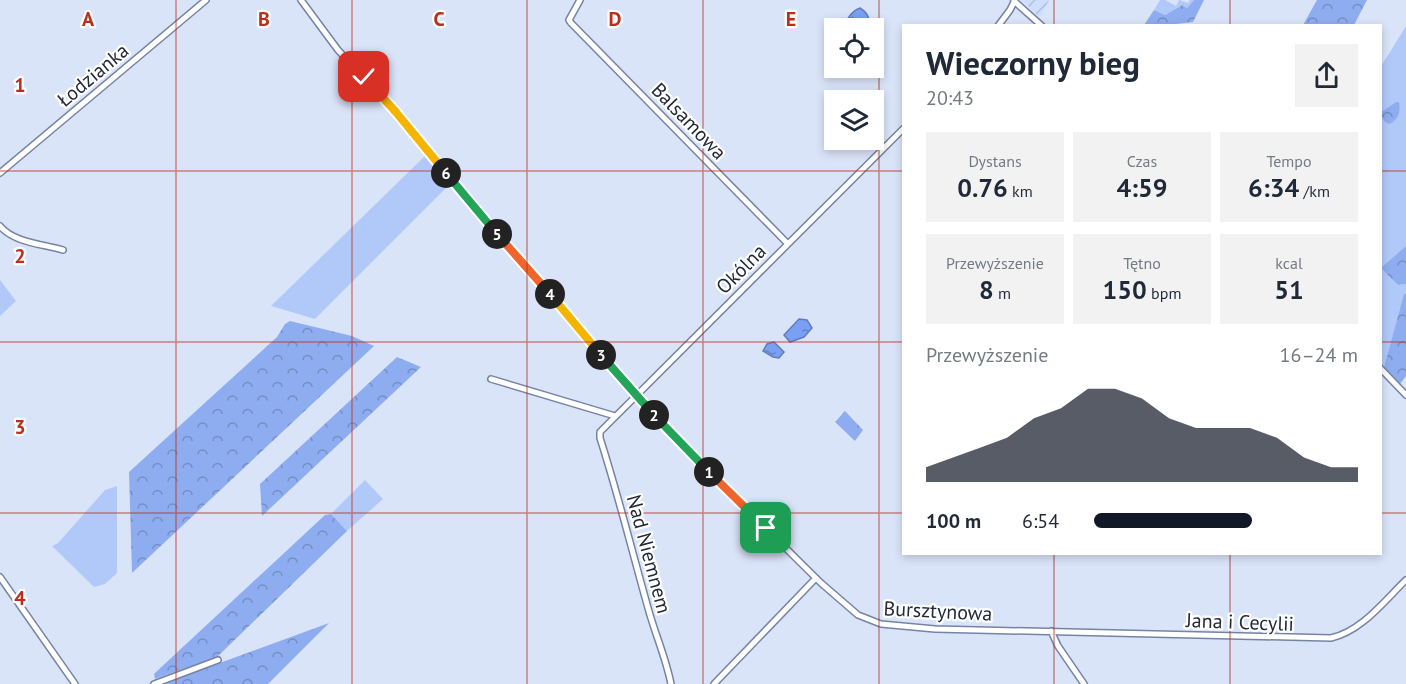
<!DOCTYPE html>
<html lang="pl">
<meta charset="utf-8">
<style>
body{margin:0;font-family:"PT Sans",sans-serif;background:#f2f2f3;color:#1f2937;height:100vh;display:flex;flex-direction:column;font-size:22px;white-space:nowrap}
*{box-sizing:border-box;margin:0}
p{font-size:20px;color:#747a83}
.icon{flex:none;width:33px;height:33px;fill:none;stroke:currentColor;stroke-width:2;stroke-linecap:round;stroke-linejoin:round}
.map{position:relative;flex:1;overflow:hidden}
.panel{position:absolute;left:902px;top:24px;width:480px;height:531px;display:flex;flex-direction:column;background:#fff;border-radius:0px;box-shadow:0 3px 9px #0003}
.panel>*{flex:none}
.controls{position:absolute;left:824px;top:18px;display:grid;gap:12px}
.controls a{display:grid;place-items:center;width:60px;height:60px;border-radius:0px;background:#fff;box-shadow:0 3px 9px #0003;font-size:30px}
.pin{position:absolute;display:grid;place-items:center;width:51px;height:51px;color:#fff;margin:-26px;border-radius:12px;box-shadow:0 3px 9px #0006}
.km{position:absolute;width:30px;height:30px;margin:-15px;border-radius:50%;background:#222;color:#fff;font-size:16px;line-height:30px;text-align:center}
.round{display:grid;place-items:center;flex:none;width:63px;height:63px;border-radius:0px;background:#f2f2f3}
.head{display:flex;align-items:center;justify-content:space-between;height:102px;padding:0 24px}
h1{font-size:33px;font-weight:800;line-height:45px}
.metrics{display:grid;grid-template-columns:repeat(3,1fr);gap:9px;height:102px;padding:6px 24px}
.metrics div{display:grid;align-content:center;border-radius:0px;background:#f2f2f3;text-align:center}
.metrics b{font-size:26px;font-weight:800}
.metrics small{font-size:16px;font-weight:400}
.metrics p{font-size:16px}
.chart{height:168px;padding:12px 24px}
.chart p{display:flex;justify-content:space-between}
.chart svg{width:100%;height:108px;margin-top:6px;fill:#111827;opacity:.7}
ul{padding:0 24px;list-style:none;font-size:20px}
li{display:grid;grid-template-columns:96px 72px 1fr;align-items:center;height:45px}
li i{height:15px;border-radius:8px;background:#111827}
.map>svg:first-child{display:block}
</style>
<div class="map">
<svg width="1406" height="684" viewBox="0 0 1406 684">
<defs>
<pattern id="industrial-furrows" width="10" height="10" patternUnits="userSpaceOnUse" patternTransform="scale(1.5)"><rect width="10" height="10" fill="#cedefe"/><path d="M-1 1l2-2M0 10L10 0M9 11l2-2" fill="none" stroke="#b1beda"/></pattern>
<pattern id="forest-crowns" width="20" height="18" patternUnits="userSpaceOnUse" patternTransform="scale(1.5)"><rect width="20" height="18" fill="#8eadf0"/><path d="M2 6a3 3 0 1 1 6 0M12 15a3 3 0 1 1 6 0" fill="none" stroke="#748dc3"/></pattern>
<pattern id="water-ripples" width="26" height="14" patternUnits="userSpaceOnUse" patternTransform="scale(1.5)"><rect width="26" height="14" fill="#7aa0f3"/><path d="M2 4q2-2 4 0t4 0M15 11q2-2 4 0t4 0" fill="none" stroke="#6482c6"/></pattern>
</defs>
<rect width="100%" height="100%" fill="#dae4f9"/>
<path fill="url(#industrial-furrows)" d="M 1022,0 L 1049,0 L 1040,18 Z"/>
<path fill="#b1c9f9" d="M 1160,0 L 1165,0 L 1176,6 L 1179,0 L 1188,3 L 1190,0 L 1194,0 L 1187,8 L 1181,5 L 1165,15 L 1154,10 Z
M 1406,26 L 1406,246 L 1382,268 L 1398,285 L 1406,284 L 1406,294 L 1404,295 L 1384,367 L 1380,363 L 1380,131 L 1382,126 L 1380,125 L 1380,68 Z
M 426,155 L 449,185 L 315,319 L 271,306 Z
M 0,280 L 16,301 L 0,316 Z
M 365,480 L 383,499 L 347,531 L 331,514 Z
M 117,486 L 117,573 L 105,584 L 94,587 L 52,546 L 58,543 L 105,490 Z"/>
<path fill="url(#forest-crowns)" d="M 1194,0 L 1204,0 L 1193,22 L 1168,25 L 1144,25 L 1154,10 L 1165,15 L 1182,5 L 1187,8 Z
M 1317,0 L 1367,0 L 1354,25 L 1303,25 Z
M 1396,102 L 1399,103 C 1401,112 1398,120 1389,124 L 1384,121 L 1380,113 Z
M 1406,246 L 1406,284 L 1398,285 L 1381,268 Z
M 1404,294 L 1406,294 L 1406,376 L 1400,384 L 1384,367 Z
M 290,321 L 352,336 L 374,346 L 132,573 L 129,472 L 277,337 L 285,324 Z
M 397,357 L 421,367 L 262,516 L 260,484 Z
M 845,411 L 863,430 L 855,441 L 835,422 Z
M 331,514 L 347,531 L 217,657 L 155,679 L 154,674 L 156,672 L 325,515 Z
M 329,623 L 268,684 L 162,684 L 173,680 Z"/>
<path fill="url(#water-ripples)" stroke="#607cba" stroke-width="1.5" d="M 860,8 C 868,13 871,19 869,28 L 845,28 C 844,21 853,10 860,8 Z
M 799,319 L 807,320 L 812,328 L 804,337 L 790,342 L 784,335 Z
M 774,342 L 784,352 L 779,358 L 773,357 L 763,351 L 767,344 Z"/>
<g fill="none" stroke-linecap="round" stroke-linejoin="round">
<g stroke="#7584a3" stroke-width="8">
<path id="street" d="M 301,0 L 338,50 L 403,120 L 463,195 L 636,396 L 731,494 L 821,583 L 858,615 L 881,624 L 935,629 L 1331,638 C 1362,631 1384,601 1406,580
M 580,0 L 569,20 L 571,23 L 788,244
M 1014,1 L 1042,26
M 998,26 L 1010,10 L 1015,0
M 0,173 L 206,0
M 0,226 C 14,243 43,244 63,250
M 1380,368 L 1406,395
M 491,379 L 615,416
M 0,577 L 75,684
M 1051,631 L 1058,646 L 1084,684
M 154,684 L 218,660
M 671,684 C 666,658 655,634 648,608 C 632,551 618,494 600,438 L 600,432 L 903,129
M 714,684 L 816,578"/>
</g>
<use href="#street" stroke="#fff" stroke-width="5"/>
</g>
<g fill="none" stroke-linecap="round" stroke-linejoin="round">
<g stroke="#fff" stroke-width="12">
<path id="split-1" d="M 709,472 L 766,528"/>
</g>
<g stroke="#fff" stroke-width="12">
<path id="split-2" d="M 654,415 L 709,472"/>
</g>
<g stroke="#fff" stroke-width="12">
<path id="split-3" d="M 601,355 L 654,415"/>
</g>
<g stroke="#fff" stroke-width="12">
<path id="split-4" d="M 550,294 L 601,355"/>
</g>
<g stroke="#fff" stroke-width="12">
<path id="split-5" d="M 497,234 L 550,294"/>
</g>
<g stroke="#fff" stroke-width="12">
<path id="split-6" d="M 446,173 L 497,234"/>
</g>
<g stroke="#fff" stroke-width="12">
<path id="split-7" d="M 395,111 L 446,173"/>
</g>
<g stroke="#fff" stroke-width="12">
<path id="split-8" d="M 364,77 L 395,111"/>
</g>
<use href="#split-1" stroke="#f0652b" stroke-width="8"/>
<use href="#split-2" stroke="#22a559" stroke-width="8"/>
<use href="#split-3" stroke="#22a559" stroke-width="8"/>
<use href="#split-4" stroke="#f5b400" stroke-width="8"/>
<use href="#split-5" stroke="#f0652b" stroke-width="8"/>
<use href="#split-6" stroke="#22a559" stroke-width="8"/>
<use href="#split-7" stroke="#f5b400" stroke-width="8"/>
<use href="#split-8" stroke="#f5b400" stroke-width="8"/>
</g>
<path fill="none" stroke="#ba2e1b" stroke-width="1.5" stroke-opacity="0.55" d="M 176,0 L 176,684M 352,0 L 352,684M 527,0 L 527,684M 703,0 L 703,684M 879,0 L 879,684M 1054,0 L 1054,26M 1230,0 L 1230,26M 0,171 L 903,171M 1380,171 L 1406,171M 0,342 L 903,342M 1380,342 L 1406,342M 0,513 L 903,513M 1380,513 L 1406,513M 1054,554 L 1054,684M 1230,554 L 1230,684"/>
<g text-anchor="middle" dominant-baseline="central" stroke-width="4.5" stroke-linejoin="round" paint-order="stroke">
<g font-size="20" fill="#232936" stroke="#fff">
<text transform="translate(93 75) rotate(-40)">Łodzianka</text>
<text transform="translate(689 121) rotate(46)">Balsamowa</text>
<text transform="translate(741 269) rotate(-45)">Okólna</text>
<text transform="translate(649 554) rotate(75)">Nad Niemnem</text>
<text transform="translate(938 611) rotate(3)">Bursztynowa</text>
<text transform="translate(1240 622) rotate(2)">Jana i Cecylii</text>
</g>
</g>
<g font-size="20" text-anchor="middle" font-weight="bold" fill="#ba2e1b" stroke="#fff" stroke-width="4.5" stroke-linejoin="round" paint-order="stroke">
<text x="88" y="26">A</text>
<text x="264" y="26">B</text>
<text x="439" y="26">C</text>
<text x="615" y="26">D</text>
<text x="791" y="26">E</text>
<text x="20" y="92">1</text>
<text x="20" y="263">2</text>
<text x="20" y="434">3</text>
<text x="20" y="605">4</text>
</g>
</svg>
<div class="controls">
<a><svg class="icon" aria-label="locate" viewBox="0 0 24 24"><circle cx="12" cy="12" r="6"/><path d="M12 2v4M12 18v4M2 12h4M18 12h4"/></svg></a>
<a><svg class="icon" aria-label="layers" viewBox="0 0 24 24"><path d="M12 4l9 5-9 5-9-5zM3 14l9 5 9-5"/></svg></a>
</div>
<div class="pin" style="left:766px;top:528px;background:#1e9e55"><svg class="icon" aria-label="arrive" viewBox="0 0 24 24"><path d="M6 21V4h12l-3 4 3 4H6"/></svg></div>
<div class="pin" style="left:364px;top:77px;background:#d93025"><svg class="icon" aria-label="check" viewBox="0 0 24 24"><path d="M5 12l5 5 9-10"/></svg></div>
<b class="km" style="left:709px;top:472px">1</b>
<b class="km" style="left:654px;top:415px">2</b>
<b class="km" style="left:601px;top:355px">3</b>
<b class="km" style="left:550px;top:294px">4</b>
<b class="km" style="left:497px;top:234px">5</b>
<b class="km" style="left:446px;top:173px">6</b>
<section class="panel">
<div class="head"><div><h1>Wieczorny bieg</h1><p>20:43</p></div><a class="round"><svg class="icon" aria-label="share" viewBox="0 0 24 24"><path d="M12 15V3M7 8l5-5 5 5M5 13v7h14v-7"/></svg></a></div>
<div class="metrics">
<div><p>Dystans</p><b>0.76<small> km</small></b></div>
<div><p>Czas</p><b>4:59</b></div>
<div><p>Tempo</p><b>6:34<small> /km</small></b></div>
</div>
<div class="metrics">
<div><p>Przewyższenie</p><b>8<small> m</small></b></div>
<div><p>Tętno</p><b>150<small> bpm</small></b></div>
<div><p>kcal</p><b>51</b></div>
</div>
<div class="chart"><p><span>Przewyższenie</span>16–24 m</p>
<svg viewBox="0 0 160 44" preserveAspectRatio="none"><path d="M0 44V38L10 34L20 30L30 26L40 18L50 14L60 6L70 6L80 10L90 18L100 22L110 22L120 22L130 26L140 34L150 38L160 38V44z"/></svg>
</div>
<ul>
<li><b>100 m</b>6:54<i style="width:60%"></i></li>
</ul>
</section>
</div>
